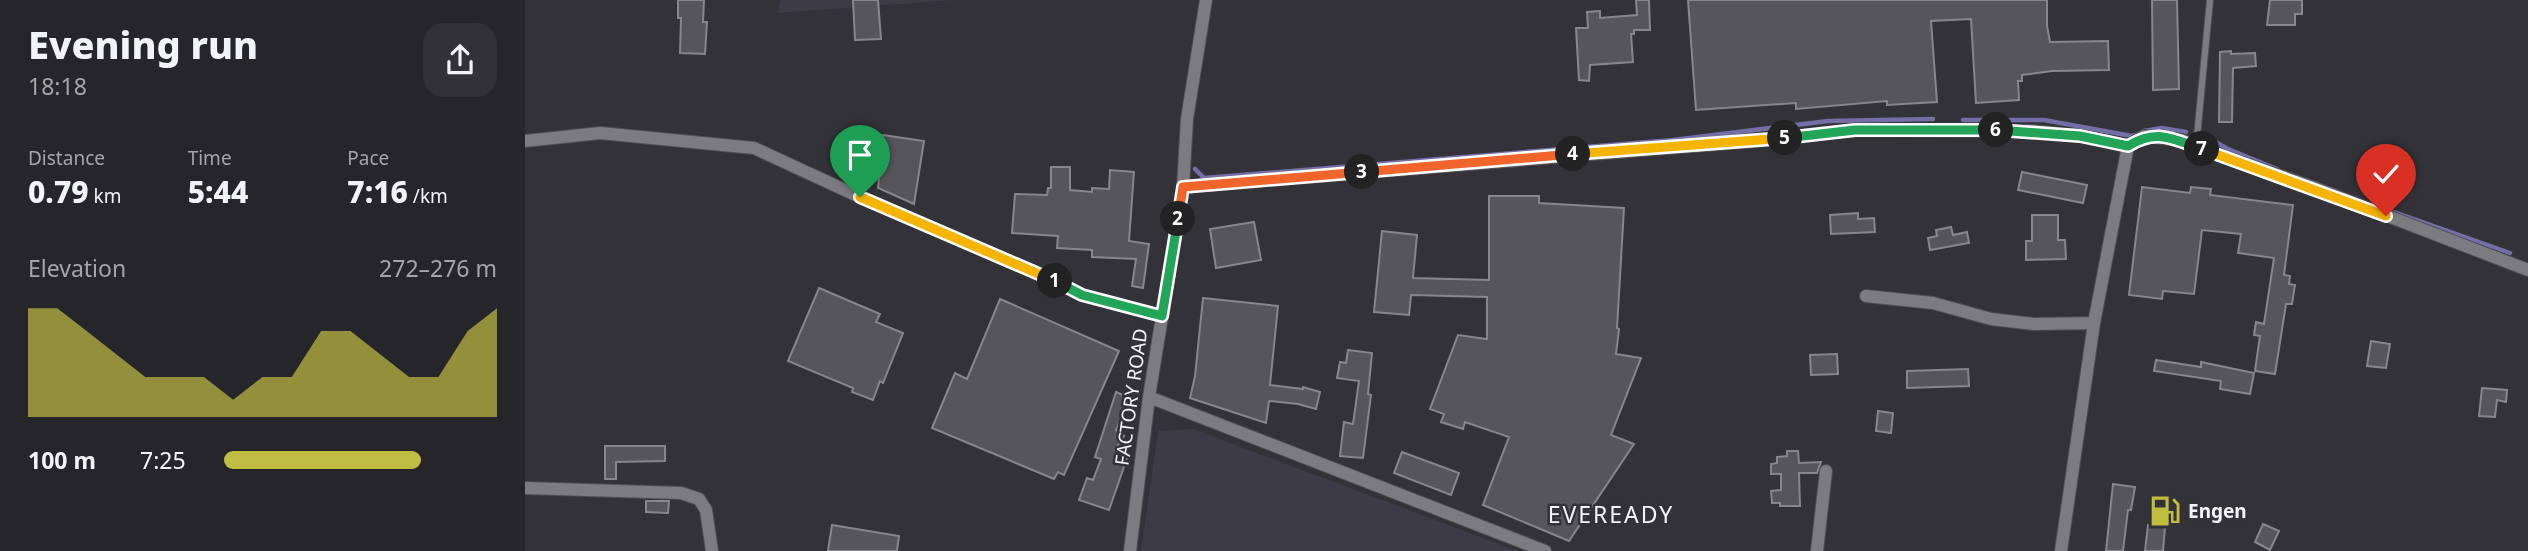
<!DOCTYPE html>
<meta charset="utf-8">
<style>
body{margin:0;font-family:"Noto Sans",sans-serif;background:#323236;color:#f1f3f6;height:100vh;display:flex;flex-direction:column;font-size:26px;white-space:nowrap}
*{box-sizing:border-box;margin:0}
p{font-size:23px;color:#a4a5a8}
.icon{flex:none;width:38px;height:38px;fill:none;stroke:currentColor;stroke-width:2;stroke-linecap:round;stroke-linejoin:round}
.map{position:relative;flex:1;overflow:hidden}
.sheet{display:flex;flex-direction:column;background:#26262a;width:525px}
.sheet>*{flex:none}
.pin{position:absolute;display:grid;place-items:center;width:60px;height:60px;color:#fff;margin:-72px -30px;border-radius:50% 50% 50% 0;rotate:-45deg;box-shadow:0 0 7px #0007}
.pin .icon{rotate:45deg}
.km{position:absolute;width:35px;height:35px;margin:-18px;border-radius:50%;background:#222;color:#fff;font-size:19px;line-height:35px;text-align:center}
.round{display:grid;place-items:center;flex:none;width:74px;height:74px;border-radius:21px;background:#323236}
.summary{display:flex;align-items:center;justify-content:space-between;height:119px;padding:0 28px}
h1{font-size:38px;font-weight:800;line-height:52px}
.figures{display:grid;grid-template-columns:repeat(3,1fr);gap:10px;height:119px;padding:7px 28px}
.figures div{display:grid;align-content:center}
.figures b{font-size:30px;font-weight:800}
.figures small{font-size:19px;font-weight:400}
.figures p{font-size:19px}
.chart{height:196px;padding:14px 28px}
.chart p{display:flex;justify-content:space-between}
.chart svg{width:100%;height:126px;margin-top:7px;fill:#c0be41;opacity:.7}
ul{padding:0 28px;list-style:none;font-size:23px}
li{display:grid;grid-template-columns:112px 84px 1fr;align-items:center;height:52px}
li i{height:18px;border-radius:9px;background:#c0be41}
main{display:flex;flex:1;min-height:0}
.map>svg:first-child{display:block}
</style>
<main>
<section class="sheet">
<div class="summary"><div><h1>Evening run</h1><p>18:18</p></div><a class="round"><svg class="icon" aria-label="share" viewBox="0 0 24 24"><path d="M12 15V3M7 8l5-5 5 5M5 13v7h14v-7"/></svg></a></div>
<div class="figures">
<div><p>Distance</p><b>0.79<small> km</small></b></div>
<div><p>Time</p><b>5:44</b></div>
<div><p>Pace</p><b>7:16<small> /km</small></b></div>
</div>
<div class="chart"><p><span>Elevation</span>272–276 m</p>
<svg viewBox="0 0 160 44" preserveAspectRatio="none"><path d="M0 44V6L10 6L20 14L30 22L40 30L50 30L60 30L70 38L80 30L90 30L100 14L110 14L120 22L130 30L140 30L150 14L160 6V44z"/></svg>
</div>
<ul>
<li><b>100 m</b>7:25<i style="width:72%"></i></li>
</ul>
</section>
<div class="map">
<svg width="2003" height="551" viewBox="0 0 2003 551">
<rect width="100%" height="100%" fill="#323238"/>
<path fill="#3c3b47" d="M 255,0 L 428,0 L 253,13 Z
M 668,429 L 993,551 L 616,551 L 633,431 Z"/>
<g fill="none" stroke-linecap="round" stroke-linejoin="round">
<path stroke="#746ea6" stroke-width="4.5" d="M 1438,120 L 1519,120 L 1607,136 L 1611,135
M 1619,131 L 1637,128 L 1661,132
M 1683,138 L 1703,149 L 1752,169
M 670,169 L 679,178 L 1148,140 L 1303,121 L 1408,119
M 1869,212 L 1985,253"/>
</g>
<path fill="#55555b" stroke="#86868d" stroke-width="2" d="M 153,0 L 179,0 L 178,22 L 182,22 L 180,54 L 155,53 L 156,18 L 153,18 Z
M 328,0 L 353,0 L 356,39 L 330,40 Z
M 1111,0 L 1124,0 L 1125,30 L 1109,30 L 1109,34 L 1106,34 L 1108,62 L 1065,65 L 1064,81 L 1054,80 L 1051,28 L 1063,28 L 1062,12 L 1075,11 L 1075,18 L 1112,15 Z
M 1163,0 L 1522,0 L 1522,26 L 1525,42 L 1583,41 L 1584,70 L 1527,71 L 1497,75 L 1497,81 L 1493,81 L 1494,100 L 1451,103 L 1446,19 L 1406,21 L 1412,102 L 1362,105 L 1362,101 L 1271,109 L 1271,103 L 1171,110 Z
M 1627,0 L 1652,0 L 1654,89 L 1628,90 Z
M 1745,0 L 1777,0 L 1777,14 L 1770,14 L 1770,25 L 1742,25 Z
M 1706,51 L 1706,54 L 1730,53 L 1731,66 L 1708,68 L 1707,122 L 1694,122 L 1695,52 Z
M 358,135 L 399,141 L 389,204 L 353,188 Z
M 526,167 L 545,167 L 545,190 L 567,192 L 567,188 L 584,189 L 585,170 L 609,172 L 604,241 L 624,244 L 618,288 L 607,286 L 611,259 L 567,257 L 567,250 L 532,248 L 533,236 L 487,233 L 490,194 L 522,195 L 523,188 L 526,188 Z
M 1497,172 L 1562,185 L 1558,203 L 1493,190 Z
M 1617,187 L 1665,193 L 1666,187 L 1686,189 L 1685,195 L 1768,205 L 1759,275 L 1765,276 L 1764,284 L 1770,285 L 1767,304 L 1761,304 L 1750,374 L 1730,371 L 1735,336 L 1729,335 L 1731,322 L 1739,324 L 1749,258 L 1713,253 L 1716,234 L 1677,230 L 1669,294 L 1638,291 L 1637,299 L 1604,295 Z
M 964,196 L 1014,196 L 1014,203 L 1099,208 L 1092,328 L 1094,329 L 1091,354 L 1116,358 L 1086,435 L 1109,444 L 1044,541 L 958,505 L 984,437 L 940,422 L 938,429 L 916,422 L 919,414 L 905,409 L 933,335 L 962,339 L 962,297 L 886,295 L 884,315 L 849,312 L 857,231 L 892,235 L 888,278 L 964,280 Z
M 1333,213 L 1333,219 L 1349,218 L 1350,232 L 1306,234 L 1305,215 Z
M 1507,215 L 1533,215 L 1533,240 L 1540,240 L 1541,259 L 1501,260 L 1501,241 L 1507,241 Z
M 729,222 L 736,260 L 691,268 L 685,229 Z
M 1426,227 L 1428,235 L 1442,232 L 1444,243 L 1405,250 L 1403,238 L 1412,236 L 1411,230 Z
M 294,288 L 355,314 L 351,322 L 378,333 L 358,383 L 355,381 L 348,400 L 327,392 L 328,388 L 263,361 Z
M 678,298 L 753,306 L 745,385 L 778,389 L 778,387 L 795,392 L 791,409 L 773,404 L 744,401 L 741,423 L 665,398 L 670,376 Z
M 475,299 L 594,351 L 539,475 L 533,472 L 529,479 L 407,428 L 430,373 L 442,379 Z
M 1846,341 L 1865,344 L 1861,368 L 1842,366 Z
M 823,350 L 847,353 L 843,394 L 846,395 L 838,458 L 815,456 L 819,422 L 828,424 L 834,381 L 812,378 L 815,362 L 821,363 Z
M 1312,354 L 1313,374 L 1286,375 L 1285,355 Z
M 1631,360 L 1676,367 L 1676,362 L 1729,373 L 1725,394 L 1695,389 L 1696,381 L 1629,371 Z
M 1443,369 L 1444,386 L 1382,388 L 1382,371 Z
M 1957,388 L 1982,390 L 1981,402 L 1972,400 L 1970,417 L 1954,416 Z
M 591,392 L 605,398 L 591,430 L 599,436 L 590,450 L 603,455 L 584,510 L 554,500 L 562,478 L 568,480 L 576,459 L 570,457 Z
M 1353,411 L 1368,413 L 1366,433 L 1351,431 Z
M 80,446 L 140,446 L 140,461 L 91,462 L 91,479 L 80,479 Z
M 1262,451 L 1273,451 L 1274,463 L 1296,462 L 1292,473 L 1274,473 L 1275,506 L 1255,506 L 1255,503 L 1247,503 L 1246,491 L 1256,490 L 1256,474 L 1246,474 L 1246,464 L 1252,463 L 1252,457 L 1262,456 Z
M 877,452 L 934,473 L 926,495 L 869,473 Z
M 1588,484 L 1610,487 L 1606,510 L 1603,510 L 1598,551 L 1581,551 Z
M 121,501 L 144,501 L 143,513 L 121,512 Z
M 1738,524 L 1754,531 L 1745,550 L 1730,542 Z
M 307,525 L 374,536 L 372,551 L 303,551 Z
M 1623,525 L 1640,527 L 1638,551 L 1620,551 Z"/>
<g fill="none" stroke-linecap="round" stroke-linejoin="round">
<g stroke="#4e4e53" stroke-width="8">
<path id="lane" d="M 1671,147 L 1685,0"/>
</g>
<g stroke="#4e4e53" stroke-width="14">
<path id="street" d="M 0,141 L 75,133 L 229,148 L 335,197 L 526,279 L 557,295 L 637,316
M 658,187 L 1229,141 L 1330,130 L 1507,131 L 1555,136 L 1603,146 L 1619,136 L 1657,140 L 1671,147 L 1790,188 L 2003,270
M 1341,296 L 1408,303 L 1466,319 L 1509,324 L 1569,323
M 624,397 L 1020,551
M 0,488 L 156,493 L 174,499 L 181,510 L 187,551
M 605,551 L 624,397 L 658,187 L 662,119 L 681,0
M 1292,551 L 1301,471
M 1536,551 L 1569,323 L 1603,146"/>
</g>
<use href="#lane" stroke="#7b7b81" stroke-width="6"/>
<use href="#street" stroke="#7b7b81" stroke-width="12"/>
</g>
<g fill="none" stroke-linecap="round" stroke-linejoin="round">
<g stroke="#fff" stroke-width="14">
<path id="split-1" d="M 335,197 L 530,281"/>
</g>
<g stroke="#fff" stroke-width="14">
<path id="split-2" d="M 530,281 L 557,295 L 637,316 L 653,219"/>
</g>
<g stroke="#fff" stroke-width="14">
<path id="split-3" d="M 653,219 L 658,187 L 837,172"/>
</g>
<g stroke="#fff" stroke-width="14">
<path id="split-4" d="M 837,172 L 1048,154"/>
</g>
<g stroke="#fff" stroke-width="14">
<path id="split-5" d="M 1048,154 L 1260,138"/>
</g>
<g stroke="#fff" stroke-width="14">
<path id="split-6" d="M 1260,138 L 1330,130 L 1471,130"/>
</g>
<g stroke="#fff" stroke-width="14">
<path id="split-7" d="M 1471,130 L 1555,136 L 1603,146 C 1632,128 1647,139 1677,149"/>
</g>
<g stroke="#fff" stroke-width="14">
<path id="split-8" d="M 1677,149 L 1861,216"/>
</g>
<use href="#split-1" stroke="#f5b400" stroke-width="9"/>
<use href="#split-2" stroke="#22a559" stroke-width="9"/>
<use href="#split-3" stroke="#f0652b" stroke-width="9"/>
<use href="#split-4" stroke="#f0652b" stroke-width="9"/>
<use href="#split-5" stroke="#f5b400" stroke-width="9"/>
<use href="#split-6" stroke="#22a559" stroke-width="9"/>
<use href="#split-7" stroke="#22a559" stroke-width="9"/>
<use href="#split-8" stroke="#f5b400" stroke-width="9"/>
</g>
<defs>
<g id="fuel-bare" transform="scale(2.415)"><path d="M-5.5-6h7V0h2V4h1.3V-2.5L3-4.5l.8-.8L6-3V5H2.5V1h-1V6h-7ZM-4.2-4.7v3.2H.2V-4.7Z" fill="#c0be41" stroke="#323238" stroke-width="2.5" paint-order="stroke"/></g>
</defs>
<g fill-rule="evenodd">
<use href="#fuel-bare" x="1640" y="511"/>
</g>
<g text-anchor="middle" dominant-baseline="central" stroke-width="5" stroke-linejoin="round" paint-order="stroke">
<g font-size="19" fill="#f4f4f7" stroke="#323238">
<text transform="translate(606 397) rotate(-82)">FACTORY ROAD</text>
</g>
<g font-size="19" font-weight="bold" fill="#f4f4f7" stroke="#323238" text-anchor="start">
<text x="1663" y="511">Engen</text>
</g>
<g font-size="23" letter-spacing="2" fill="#f4f4f7" stroke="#323238">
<text x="1086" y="514">EVEREADY</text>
</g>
</g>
</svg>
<div class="pin" style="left:335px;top:197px;background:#1e9e55"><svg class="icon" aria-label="arrive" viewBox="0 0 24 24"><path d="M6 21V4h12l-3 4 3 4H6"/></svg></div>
<div class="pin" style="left:1861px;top:216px;background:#d93025"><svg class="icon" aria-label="check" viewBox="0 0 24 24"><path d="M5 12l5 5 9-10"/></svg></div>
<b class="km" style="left:530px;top:281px">1</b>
<b class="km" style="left:653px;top:219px">2</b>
<b class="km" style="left:837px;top:172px">3</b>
<b class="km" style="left:1048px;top:154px">4</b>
<b class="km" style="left:1260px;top:138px">5</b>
<b class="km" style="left:1471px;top:130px">6</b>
<b class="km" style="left:1677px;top:149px">7</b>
</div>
</main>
